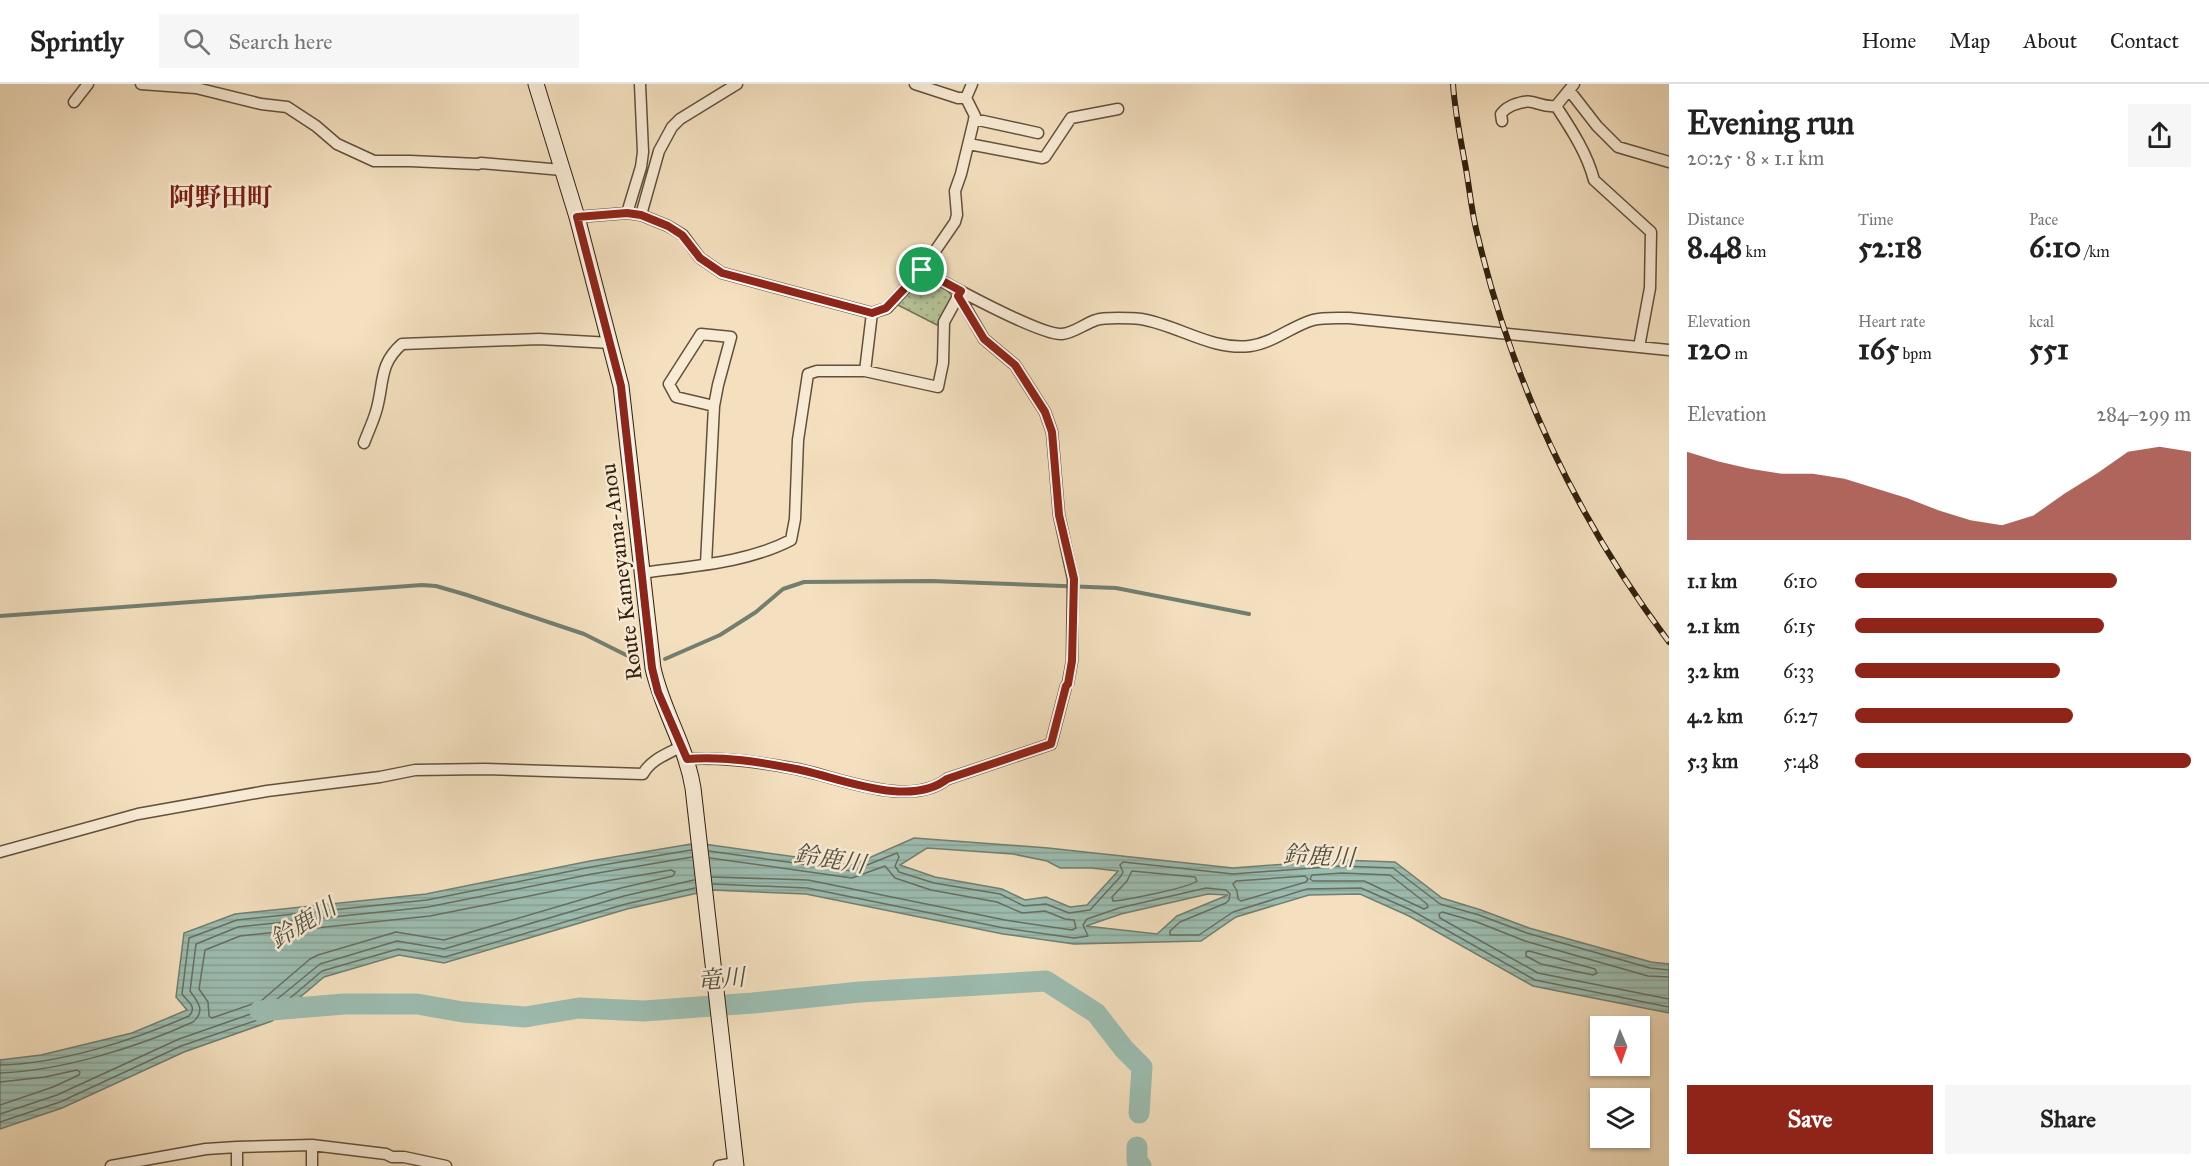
<!DOCTYPE html>
<meta charset="utf-8">
<style>
body{margin:0;font-family:"IM FELL Great Primer","Noto Serif JP",serif;background:#f6f6f6;color:#222;height:100vh;display:flex;flex-direction:column;font-size:22px;white-space:nowrap}
*{box-sizing:border-box;margin:0}
p{font-size:20px;color:#767676}
.icon{flex:none;width:33px;height:33px;fill:none;stroke:currentColor;stroke-width:2;stroke-linecap:round;stroke-linejoin:round}
.map{position:relative;flex:1;overflow:hidden}
.side{display:flex;flex-direction:column;background:#fff;width:540px}
.side>*{flex:none}
.needle{width:39px;rotate:178deg}
.buttons{position:absolute;left:1590px;top:932px;display:grid;gap:12px}
.buttons a{display:grid;place-items:center;width:60px;height:60px;border-radius:0px;background:#fff;box-shadow:0 2px 4px #0004;font-size:30px}
.pin{position:absolute;display:grid;place-items:center;width:51px;height:51px;color:#fff;margin:-26px;border:3px solid #fff;border-radius:50%;box-shadow:0 2px 6px #0007}
.round{display:grid;place-items:center;flex:none;width:63px;height:63px;border-radius:0px;background:#f6f6f6}
.head{display:flex;align-items:center;justify-content:space-between;height:102px;padding:0 18px}
h1{font-size:33px;font-weight:700;line-height:45px}
.figures{display:grid;grid-template-columns:repeat(3,1fr);gap:9px;height:102px;padding:6px 18px}
.figures div{display:grid;align-content:center}
.figures b{font-size:30px;font-weight:700}
.figures small{font-size:16px;font-weight:400}
.figures p{font-size:16px}
.chart{height:168px;padding:12px 18px}
.chart p{display:flex;justify-content:space-between}
.chart svg{width:100%;height:108px;margin-top:6px;fill:#8f2418;opacity:.7}
.button{display:flex;gap:12px;margin-top:auto;padding:12px 18px}
.button a{flex:1;height:69px;border-radius:0px;background:#8f2418;color:#fff;font-size:24px;font-weight:700;line-height:69px;text-align:center}
.button a+a{background:#f6f6f6;color:#222}
ul{padding:0 18px;list-style:none;font-size:20px}
li{display:grid;grid-template-columns:96px 72px 1fr;align-items:center;height:45px}
li i{height:15px;border-radius:8px;background:#8f2418}
header{display:flex;align-items:center;gap:36px;box-sizing:border-box;height:84px;padding:0 30px;background:#fff;border-bottom:2px solid #e0e0e0}
header strong{font-size:28px}
nav{display:flex;gap:33px;margin-inline-start:auto;font-size:21px}
.search{width:420px;height:54px;background:#f6f6f6;display:flex;align-items:center;gap:15px;box-sizing:border-box;padding:0 21px;border-radius:0px;color:#767676;font-size:22px}
main{display:flex;flex:1;min-height:0}
.map>svg:first-child{display:block}
</style>
<header>
<strong>Sprintly</strong>
<div class="search"><svg class="icon" aria-label="search" viewBox="0 0 24 24"><circle cx="10" cy="10" r="6"/><path d="M15 15l6 6"/></svg>Search here</div>
<nav><a>Home</a><a>Map</a><a>About</a><a>Contact</a></nav>
</header>
<main>
<div class="map">
<svg width="1669" height="1082" viewBox="0 0 1669 1082">
<defs>
<pattern id="park-dots" width="8" height="8" patternUnits="userSpaceOnUse" patternTransform="scale(1.5)"><rect width="8" height="8" fill="#b5c397"/><path d="M2 2h.1M6 6h.1" fill="none" stroke="#9ca781" stroke-width="1.8" stroke-linecap="round"/></pattern>
<pattern id="water-rules" width="6" height="5" patternUnits="userSpaceOnUse" patternTransform="scale(1.5)"><rect width="6" height="5" fill="#9cbdb1"/><path d="M0 2.5h6" fill="none" stroke="#87a297"/></pattern>
</defs>
<rect width="100%" height="100%" fill="#f4e0bf"/>
<filter id="stains"><feTurbulence type="fractalNoise" baseFrequency=".00333" numOctaves="4"/><feColorMatrix values="0 0 0 0 .2 0 0 0 0 .09 0 0 0 0 .02 0 0 0 .5 -.17"/></filter>
<radialGradient id="worn" r=".72"><stop offset=".6" stop-color="#630" stop-opacity="0"/><stop offset="1" stop-color="#630" stop-opacity=".3"/></radialGradient>
<path fill="url(#park-dots)" stroke="#747252" stroke-width="1.5" d="M 924,194 L 946,205 L 953,213 L 937,241 L 896,220 L 918,196 Z"/>
<path fill="url(#water-rules)" stroke="#727f70" stroke-width="1.5" fill-rule="evenodd" d="M 914,754 L 1048,764 L 1233,784 L 1341,776 L 1395,778 L 1442,814 L 1481,826 L 1529,844 L 1651,878 L 1669,880 L 1669,929 L 1533,902 L 1409,832 L 1360,810 L 1309,811 L 1236,833 L 1201,857 L 1074,860 L 1003,850 L 806,810 L 711,806 L 627,825 L 444,879 L 399,871 L 324,893 L 272,937 L 184,968 L 62,1024 L 0,1045 L 0,976 L 41,971 L 132,949 L 187,926 L 176,913 L 184,849 L 235,830 L 426,810 L 590,777 L 697,759 L 853,781 ZM 927,764 L 1013,770 L 1047,777 L 1060,784 L 1091,784 L 1118,787 L 1087,821 L 1070,823 L 1046,813 L 1025,816 L 1002,805 L 935,793 L 900,781 ZM 1208,810 L 1228,811 L 1177,832 L 1157,850 L 1086,842 L 1121,830 Z"/>
<g fill="none" stroke-linecap="round" stroke-linejoin="round">
<path stroke="#676f60" stroke-width="1.5" d="M 709,767 L 852,787 L 897,769 L 899,773 L 895,782 L 899,788 L 934,799 L 1000,810 L 1024,822 L 1046,820 L 1069,829 L 1090,826 L 1121,792 L 1123,788 L 1120,781 L 1123,778 L 1233,790 L 1341,782 L 1393,784 L 1440,820 L 1479,831 L 1527,849 L 1650,884 L 1669,886
M 710,774 L 852,794 L 885,782 L 895,794 L 931,806 L 997,818 L 1022,829 L 1045,827 L 1065,835 L 1074,836 L 1076,844 L 1072,846 L 1005,836 L 808,796 L 712,793
M 671,786 L 675,788 L 673,792 L 621,804 L 444,856 L 396,848 L 318,871 L 310,875 L 261,917 L 212,934 L 209,932 L 208,918 L 199,905 L 205,866 L 240,852 L 430,832 L 594,799 Z
M 1132,787 L 1195,793 L 1197,797 C 1188,804 1127,816 1113,817 L 1112,813 L 1127,797 Z
M 1342,789 L 1390,791 L 1427,820 L 1428,823 L 1424,825 L 1364,797 L 1313,797 L 1310,795 L 1312,791 Z
M 1305,792 L 1308,795 L 1306,798 L 1241,817 L 1238,815 L 1237,807 L 1233,800 L 1236,797 Z
M 713,800 L 807,804 L 1004,844 L 1074,854 L 1088,852 L 1083,841 L 1087,835 L 1119,824 L 1206,804 L 1226,806 L 1230,810 L 1229,816 L 1226,819 L 1180,838 L 1170,847 L 1170,851 L 1199,851 L 1233,828 L 1307,805 L 1361,804 L 1411,826 L 1535,896 L 1669,923
M 1529,867 L 1595,885 L 1597,889 L 1593,891 L 1541,880 L 1526,872 L 1526,868 Z
M 1669,893 L 1648,892 L 1525,857 L 1477,838 L 1442,828 L 1439,830 L 1440,834 L 1538,889 L 1669,915
M 0,981 C 60,980 134,956 189,932 C 198,923 187,917 182,910 L 189,854 L 237,836 L 427,816 L 591,783 L 691,766
M 0,989 C 61,987 138,963 193,938 C 206,927 198,918 190,907 L 196,860 L 238,843 L 428,823 L 592,790 L 692,773
M 0,998 L 45,993 L 77,986 L 80,988 L 79,991 L 53,1003 L 0,1021
M 0,1030 L 57,1011 L 179,955 L 265,925 L 320,880 L 397,857 L 444,865 L 624,812 L 694,796
M 0,1038 L 60,1018 L 181,962 L 269,932 L 322,887 L 398,865 L 445,873 L 626,820 L 695,804"/>
<path stroke="#727f70" stroke-width="4" d="M 0,532 L 422,501 L 436,502 L 467,511 L 584,550 L 636,576
M 665,575 L 720,551 L 756,528 L 783,505 L 804,498 L 931,497 L 1116,504 L 1249,530"/>
<path stroke="#9cbdb1" stroke-width="21" d="M 260,927 L 344,920 L 417,920 L 463,928 L 525,933 L 579,924 L 644,927 L 753,919 L 860,908 L 1046,897 L 1096,929 L 1124,965 L 1142,983 L 1139,1029
M 1137,1063 L 1137,1077 L 1141,1082"/>
<g stroke="#62513a" stroke-width="13">
<path id="street" d="M 141,0 L 196,4 L 261,20 L 287,23 L 316,42 L 337,60 L 374,77 L 410,77 L 478,80 L 481,79 L 562,86
M 915,0 L 958,14 L 966,14
M 1574,0 L 1556,22 C 1571,45 1587,69 1594,96 L 1651,148 L 1650,204 L 1639,263
M 1569,6 L 1597,42 L 1618,63 L 1669,78
M 74,18 L 88,0
M 974,35 L 1038,49
M 1502,37 L 1501,30 C 1505,25 1507,24 1513,21 C 1535,12 1537,24 1556,22
M 969,60 L 1042,74 L 1045,73 L 1071,34 L 1118,25
M 627,129 L 641,83 L 643,68 L 640,0
M 641,131 L 659,67 L 672,43 L 680,35 L 737,0
M 577,133 L 627,129 L 641,131 L 668,142 L 683,151 L 700,174 L 722,189 L 872,229 L 887,224 L 922,186 L 955,138 L 957,131 L 955,107 L 961,90 L 975,32 L 966,14 L 972,0
M 922,186 C 945,199 1041,252 1062,250 C 1074,249 1084,240 1096,236 C 1104,233 1132,234 1141,235 C 1178,241 1212,267 1250,262 C 1273,259 1292,242 1313,236 C 1324,233 1338,234 1349,234 L 1669,266
M 865,287 L 938,303 L 943,279 L 944,238 L 961,207
M 364,359 C 368,348 374,336 377,324 C 384,298 379,280 402,260 L 539,255 L 611,259
M 706,480 L 714,322 L 718,301 L 731,253 L 701,250 L 669,300 L 676,313 L 714,322
M 642,489 C 691,482 747,479 791,456 L 795,435 L 798,356 L 808,290 L 817,287 L 865,287 L 872,229
M 687,675 C 724,673 760,678 797,685 C 838,693 910,725 947,695 L 1051,660 L 1066,602 L 1068,599 L 1072,577 L 1073,495 L 1059,431 L 1052,348 L 1045,328 L 1015,281 L 984,255 L 959,212
M 0,768 L 138,730 L 267,707 L 380,693 L 415,686 L 485,685 L 643,690 C 651,675 668,670 682,662
M 237,1063 L 237,1082
M 111,1082 L 206,1065 L 237,1063 L 312,1061 L 386,1070 L 392,1073 L 404,1073 L 446,1082
M 312,1082 L 312,1061
M 719,1082 L 735,1079"/>
</g>
<g stroke="#32210e" stroke-width="17">
<path id="secondary" d="M 536,0 L 577,133 L 621,302 L 653,584 C 662,626 686,661 693,704 L 736,1082"/>
</g>
<use href="#street" stroke="#f8ebd5" stroke-width="10"/>
<use href="#secondary" stroke="#f8ebd5" stroke-width="15"/>
<g stroke="#32210e" stroke-width="6">
<path id="rail" d="M 1453,0 C 1455,29 1461,57 1466,85 C 1470,108 1472,131 1478,153 C 1513,300 1578,437 1669,558"/>
</g>
<use href="#rail" stroke="#f8ebd5" stroke-width="4" stroke-dasharray="11" stroke-linecap="butt"/>
</g>
<g fill="none" stroke-linecap="round" stroke-linejoin="round">
<g stroke="#fff" stroke-width="12">
<path id="route" d="M 627,129 L 641,131 L 668,142 L 682,151 L 700,174 L 722,189 L 872,229 L 886,224 L 922,186 L 961,207 L 958,212 L 984,255 L 1015,281 L 1045,328 L 1052,348 L 1059,431 L 1074,495 L 1072,577 L 1068,600 L 1066,602 L 1051,660 L 947,695 C 909,725 838,693 796,685 C 760,678 724,672 687,675 L 658,608 L 652,584 L 621,302 L 577,133 Z"/>
</g>
<use href="#route" stroke="#8f2418" stroke-width="8"/>
</g>
<g text-anchor="middle" dominant-baseline="central" stroke-width="5" stroke-linejoin="round" paint-order="stroke">
<g font-size="22" fill="#32210e" stroke="#f8ebd5">
<text transform="translate(621 488) rotate(-97)">Route Kameyama-Anou</text>
</g>
<g font-size="24" font-style="italic" fill="#52503f" stroke="#f8ebd5">
<text transform="translate(1319 772) rotate(3)">鈴鹿川</text>
<text transform="translate(830 775) rotate(9)">鈴鹿川</text>
<text transform="translate(303 839) rotate(-31)">鈴鹿川</text>
<text transform="translate(721 895) rotate(-5)">竜川</text>
</g>
<g font-size="26" font-weight="bold" fill="#7a1f14" stroke="#f8ebd5">
<text x="221" y="113">阿野田町</text>
</g>
</g>
<rect width="100%" height="100%" filter="url(#stains)"/>
<rect width="100%" height="100%" fill="url(#worn)"/>
</svg>
<div class="buttons">
<a><svg class="needle" viewBox="-14 -14 28 28"><path d="M0-13l5 13h-10z" fill="#e53935"/><path d="M0 13l5-13h-10z" fill="#767676"/></svg></a>
<a><svg class="icon" aria-label="layers" viewBox="0 0 24 24"><path d="M12 4l9 5-9 5-9-5zM3 14l9 5 9-5"/></svg></a>
</div>
<div class="pin" style="left:922px;top:186px;background:#1e9e55"><svg class="icon" aria-label="arrive" viewBox="0 0 24 24"><path d="M6 21V4h12l-3 4 3 4H6"/></svg></div>
</div>
<section class="side">
<div class="head"><div><h1>Evening run</h1><p>20:25 · 8 × 1.1 km</p></div><a class="round"><svg class="icon" aria-label="share" viewBox="0 0 24 24"><path d="M12 15V3M7 8l5-5 5 5M5 13v7h14v-7"/></svg></a></div>
<div class="figures">
<div><p>Distance</p><b>8.48<small> km</small></b></div>
<div><p>Time</p><b>52:18</b></div>
<div><p>Pace</p><b>6:10<small> /km</small></b></div>
</div>
<div class="figures">
<div><p>Elevation</p><b>120<small> m</small></b></div>
<div><p>Heart rate</p><b>165<small> bpm</small></b></div>
<div><p>kcal</p><b>551</b></div>
</div>
<div class="chart"><p><span>Elevation</span>284–299 m</p>
<svg viewBox="0 0 160 44" preserveAspectRatio="none"><path d="M0 44V8L10 12L20 15L30 17L40 17L50 19L60 23L70 27L80 32L90 36L100 38L110 34L120 25L130 17L140 8L150 6L160 8V44z"/></svg>
</div>
<ul>
<li><b>1.1 km</b>6:10<i style="width:78%"></i></li>
<li><b>2.1 km</b>6:15<i style="width:74%"></i></li>
<li><b>3.2 km</b>6:33<i style="width:61%"></i></li>
<li><b>4.2 km</b>6:27<i style="width:65%"></i></li>
<li><b>5.3 km</b>5:48<i style="width:100%"></i></li>
</ul>
<div class="button"><a>Save</a><a>Share</a></div>
</section>
</main>
